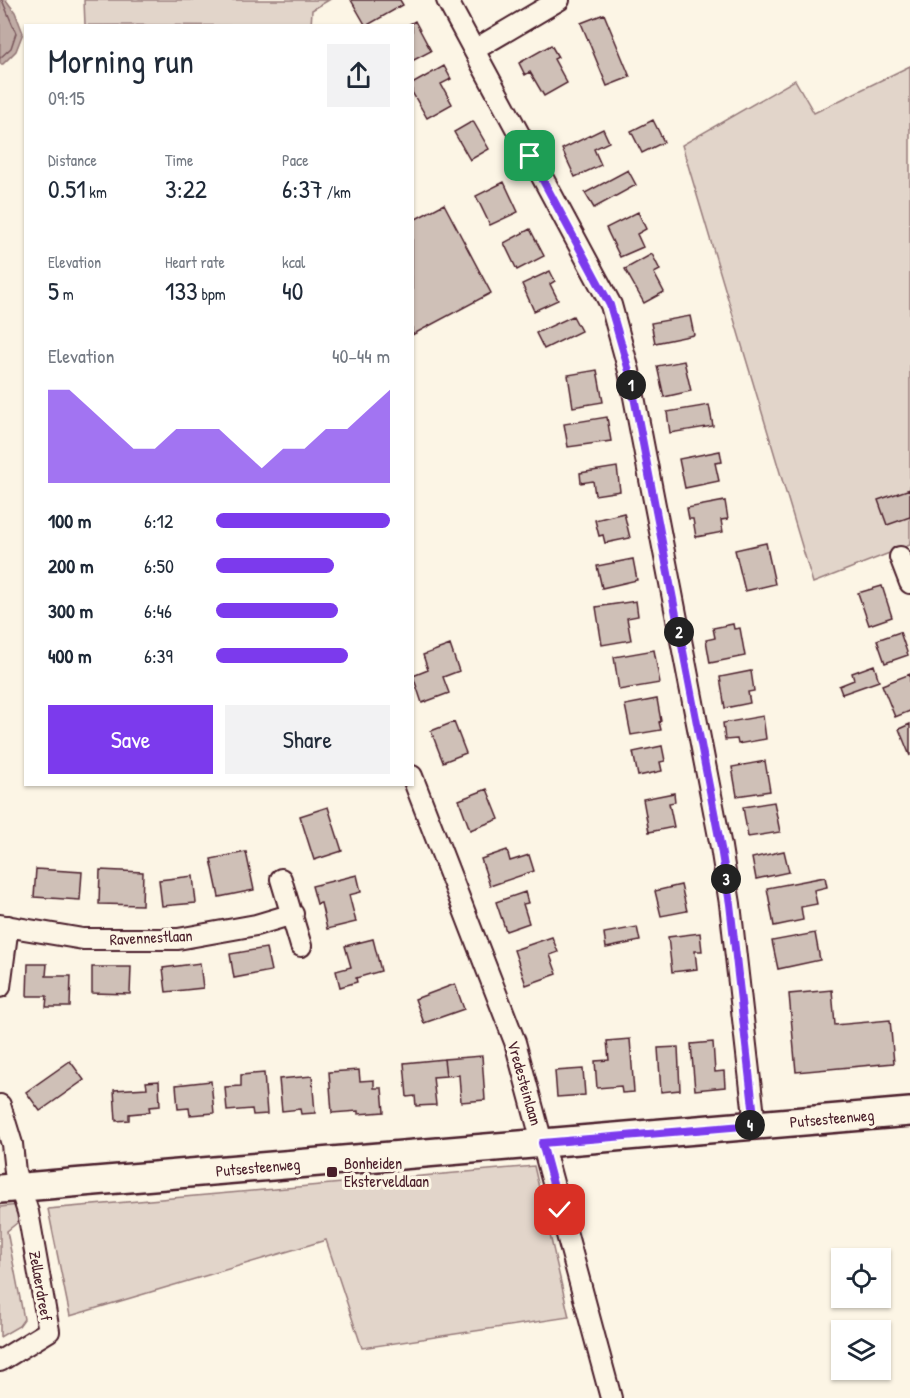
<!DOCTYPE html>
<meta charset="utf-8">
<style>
body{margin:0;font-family:"Patrick Hand",sans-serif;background:#f2f2f3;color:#1f2937;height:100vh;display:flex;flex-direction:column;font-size:22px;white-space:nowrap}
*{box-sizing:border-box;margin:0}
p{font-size:20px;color:#747a83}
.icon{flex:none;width:33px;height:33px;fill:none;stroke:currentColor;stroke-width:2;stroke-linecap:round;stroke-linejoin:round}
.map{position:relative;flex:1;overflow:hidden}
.details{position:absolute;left:24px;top:24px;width:390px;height:762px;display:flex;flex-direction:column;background:#fff;border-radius:0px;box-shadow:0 2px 4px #0004}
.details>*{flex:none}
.controls{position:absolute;left:831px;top:1248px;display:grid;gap:12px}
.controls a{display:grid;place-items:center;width:60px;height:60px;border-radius:0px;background:#fff;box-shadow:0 2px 4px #0004;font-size:30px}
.pin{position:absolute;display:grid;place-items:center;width:51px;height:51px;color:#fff;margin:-26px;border-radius:12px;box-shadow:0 3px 9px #0006}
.km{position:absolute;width:30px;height:30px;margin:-15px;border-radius:50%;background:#222;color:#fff;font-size:16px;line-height:30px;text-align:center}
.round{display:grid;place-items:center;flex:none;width:63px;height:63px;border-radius:0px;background:#f2f2f3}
.headline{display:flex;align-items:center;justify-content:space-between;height:102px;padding:0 24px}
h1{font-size:33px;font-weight:600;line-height:45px}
.figures{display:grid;grid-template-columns:repeat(3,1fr);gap:9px;height:102px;padding:6px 24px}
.figures div{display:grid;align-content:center}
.figures b{font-size:26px;font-weight:600}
.figures small{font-size:16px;font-weight:400}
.figures p{font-size:16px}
.chart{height:168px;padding:12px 24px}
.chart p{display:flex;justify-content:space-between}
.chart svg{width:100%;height:108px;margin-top:6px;fill:#7c3aed;opacity:.7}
.button{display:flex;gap:12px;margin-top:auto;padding:12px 24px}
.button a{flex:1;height:69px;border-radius:0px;background:#7c3aed;color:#fff;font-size:24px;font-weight:600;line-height:69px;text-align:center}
.button a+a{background:#f2f2f3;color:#1f2937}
ul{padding:0 24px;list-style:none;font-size:20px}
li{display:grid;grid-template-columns:96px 72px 1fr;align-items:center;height:45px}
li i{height:15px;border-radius:8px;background:#7c3aed}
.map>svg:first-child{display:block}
</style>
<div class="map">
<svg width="910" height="1398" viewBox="0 0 910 1398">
<rect width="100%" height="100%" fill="#fcf5e5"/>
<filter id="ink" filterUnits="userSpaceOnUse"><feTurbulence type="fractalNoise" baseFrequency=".0167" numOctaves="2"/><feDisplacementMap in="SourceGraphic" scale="12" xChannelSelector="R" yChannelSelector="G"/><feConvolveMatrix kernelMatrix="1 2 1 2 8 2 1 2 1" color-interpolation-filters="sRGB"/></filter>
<g filter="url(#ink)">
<path fill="#e2d5ca" stroke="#967a7a" stroke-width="1.5" d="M 84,0 L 329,0 L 312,10 L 311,26 L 85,25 Z
M 910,66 L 910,545 L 813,583 L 682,145 L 795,80 L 814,113 Z
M 534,1166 L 569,1317 L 362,1348 L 326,1240 L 70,1316 L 48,1209 Z
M 19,1205 L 22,1219 L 7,1231 L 24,1319 L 19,1326 L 0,1337 L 0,1207 Z"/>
<path fill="#c0aca5" stroke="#917474" stroke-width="1.5" d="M 0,0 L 6,0 L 15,12 L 23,33 L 16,51 L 3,64 L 0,64 Z"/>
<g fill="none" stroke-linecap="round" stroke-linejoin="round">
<path stroke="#79575c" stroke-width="1.5" d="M 0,58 L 11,48 L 16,33 L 2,0"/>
</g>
<path fill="#cfc0b7" stroke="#4a1f2b" stroke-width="1.5" d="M 351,0 L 400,0 L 403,5 L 366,26 Z
M 604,14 L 630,77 L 607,86 L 581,23 Z
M 415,21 L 431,51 L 412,61 L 412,26 L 406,26 Z
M 551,45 L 558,57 L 554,59 L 567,83 L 544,96 L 530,72 L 525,75 L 519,63 Z
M 444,66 L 451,79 L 441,84 L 452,104 L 427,118 L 412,92 L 412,84 Z
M 653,120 L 664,142 L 642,153 L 631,131 Z
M 473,121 L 489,149 L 470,160 L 454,132 Z
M 603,129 L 609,142 L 594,149 L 601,165 L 575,177 L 562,149 Z
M 628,170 L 636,185 L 594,208 L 585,193 Z
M 504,182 L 518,212 L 490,225 L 476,196 Z
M 444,204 L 491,293 L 412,335 L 412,221 Z
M 638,212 L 646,229 L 637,234 L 643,247 L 620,257 L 606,228 Z
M 530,229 L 544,256 L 517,270 L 504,243 Z
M 652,254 L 660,270 L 654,273 L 664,292 L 644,303 L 625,269 Z
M 550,271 L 555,281 L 550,284 L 558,300 L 534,311 L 522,284 Z
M 573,316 L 581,331 L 544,349 L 536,333 Z
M 690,316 L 694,335 L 655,343 L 651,323 Z
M 684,361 L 691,391 L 664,397 L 657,366 Z
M 597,370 L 603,402 L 573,407 L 568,375 Z
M 709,405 L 713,426 L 670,433 L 667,412 Z
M 607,417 L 611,441 L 568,447 L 564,424 Z
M 720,451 L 722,462 L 715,463 L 719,481 L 685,488 L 679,459 Z
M 617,467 L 620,491 L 595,495 L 593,481 L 581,483 L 580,473 Z
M 910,489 L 910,517 L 887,525 L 878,500 Z
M 725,501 L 728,519 L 721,520 L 723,532 L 696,537 L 693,519 L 689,519 L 687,508 Z
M 624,513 L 630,538 L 605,543 L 603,535 L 599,536 L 595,520 Z
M 766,543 L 775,584 L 745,591 L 735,550 Z
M 633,559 L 637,580 L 602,588 L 597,566 Z
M 882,586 L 892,617 L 869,625 L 858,593 Z
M 636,601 L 638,616 L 627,618 L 631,640 L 602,645 L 596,607 Z
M 733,624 L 734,629 L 740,628 L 745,656 L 710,663 L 706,640 L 715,638 L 713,628 Z
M 900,632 L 908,655 L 885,663 L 877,640 Z
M 450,645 L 459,671 L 443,677 L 449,693 L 422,703 L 413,676 L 428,670 L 423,655 Z
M 654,650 L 660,683 L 619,690 L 614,657 Z
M 874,665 L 879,681 L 842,694 L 839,686 L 854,680 L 852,673 Z
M 751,671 L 754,691 L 748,692 L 750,703 L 725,708 L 720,677 Z
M 910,674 L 910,711 L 895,717 L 882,685 Z
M 657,699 L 661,721 L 659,722 L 661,730 L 631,735 L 625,705 Z
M 763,716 L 766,739 L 738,744 L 737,739 L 725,740 L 723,723 Z
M 454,722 L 466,753 L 443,762 L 431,731 Z
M 910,724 L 910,756 L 899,729 Z
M 662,746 L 665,761 L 660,762 L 662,771 L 638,776 L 633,752 Z
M 765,761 L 770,791 L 737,796 L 732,767 Z
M 487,789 L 499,819 L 470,830 L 459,800 Z
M 674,793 L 675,802 L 669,803 L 674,827 L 649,832 L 643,799 Z
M 774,802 L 780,832 L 748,837 L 743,807 Z
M 328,807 L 342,851 L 314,860 L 300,816 Z
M 507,850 L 510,861 L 529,855 L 534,871 L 490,886 L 481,859 Z
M 784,851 L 789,872 L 756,879 L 752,858 Z
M 246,852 L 254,890 L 219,897 L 211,859 Z
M 36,869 L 82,872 L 80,900 L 34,897 Z
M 100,870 L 143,872 L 142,905 L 99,904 Z
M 357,875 L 361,892 L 349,895 L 356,922 L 327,929 L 321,903 L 317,904 L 312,886 Z
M 193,876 L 196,903 L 162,906 L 159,880 Z
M 825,877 L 827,887 L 814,890 L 817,904 L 801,907 L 803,920 L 774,926 L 767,888 Z
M 681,885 L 687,911 L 661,916 L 655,891 Z
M 525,892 L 528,903 L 523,904 L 529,923 L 506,931 L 496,902 Z
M 637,927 L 640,941 L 606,948 L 604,933 Z
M 700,933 L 702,951 L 695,951 L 697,969 L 672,972 L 668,937 Z
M 815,933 L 820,960 L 778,969 L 772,941 Z
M 552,937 L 558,952 L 550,955 L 557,974 L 526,985 L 514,950 Z
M 373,939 L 381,971 L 356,978 L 357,982 L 340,987 L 336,971 L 351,967 L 345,946 Z
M 266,948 L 271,971 L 234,978 L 230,954 Z
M 200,963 L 203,988 L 166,992 L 163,968 Z
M 28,964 L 47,964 L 46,976 L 71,976 L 70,1007 L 46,1007 L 47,996 L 27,996 Z
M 92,967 L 131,967 L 130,994 L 92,993 Z
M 455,984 L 464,1009 L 424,1023 L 415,999 Z
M 832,990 L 835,1025 L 890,1020 L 894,1063 L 796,1072 L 789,994 Z
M 630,1039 L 634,1092 L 622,1093 L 621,1086 L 597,1088 L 595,1061 L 609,1060 L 607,1041 Z
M 713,1042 L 715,1072 L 724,1071 L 725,1087 L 695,1090 L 691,1044 Z
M 678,1047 L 680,1090 L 661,1092 L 658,1048 Z
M 482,1056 L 485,1100 L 461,1102 L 459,1075 L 446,1076 L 444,1059 Z
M 444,1059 L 446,1076 L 433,1077 L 436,1105 L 416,1106 L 415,1096 L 407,1097 L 404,1063 Z
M 70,1061 L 84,1080 L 40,1111 L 26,1092 Z
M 583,1069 L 585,1095 L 557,1097 L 555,1071 Z
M 359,1070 L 360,1081 L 374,1080 L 374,1088 L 382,1088 L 384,1112 L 358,1114 L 358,1111 L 332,1113 L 329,1072 Z
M 264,1073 L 267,1114 L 253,1115 L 252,1109 L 227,1111 L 225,1087 L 241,1086 L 241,1075 Z
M 312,1076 L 315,1113 L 301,1114 L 300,1109 L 282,1111 L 279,1079 Z
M 159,1081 L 160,1106 L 149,1107 L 150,1112 L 129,1114 L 129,1120 L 116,1121 L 114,1090 L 147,1088 L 146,1082 Z
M 211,1081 L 214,1113 L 190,1115 L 189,1108 L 178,1109 L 176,1085 Z"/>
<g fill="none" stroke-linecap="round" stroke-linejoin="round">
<g stroke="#4a1f2b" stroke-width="24">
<path id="street" d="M 447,0 L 611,305 L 629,371 L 721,847 L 730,904 L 755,1125
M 474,50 L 559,0
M 900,557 L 910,583
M 412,776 L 515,1042 L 611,1398
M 281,879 L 301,946
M 0,925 L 83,939 L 178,939 L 256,925 L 293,914
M 0,987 L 8,926
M 0,1105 L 12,1144 L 15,1172 L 28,1212 L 49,1331 L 0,1361"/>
</g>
<g stroke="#4a1f2b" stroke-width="32">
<path id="secondary" d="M 0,1189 L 910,1112"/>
</g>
<use href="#street" stroke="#fcf5e5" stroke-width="20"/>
<use href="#secondary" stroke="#fcf5e5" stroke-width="27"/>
</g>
</g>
<g fill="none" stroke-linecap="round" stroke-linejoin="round" filter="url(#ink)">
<g stroke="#fff" stroke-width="12">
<path id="route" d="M 530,156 L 610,305 L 629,371 L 721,848 L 730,904 L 755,1125 L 542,1143 L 560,1210"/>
</g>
<use href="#route" stroke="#7c3aed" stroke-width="8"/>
</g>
<rect fill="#4a1f2b" stroke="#fcf5e5" stroke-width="2" x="326" y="1166" width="12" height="12" rx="3"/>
<g text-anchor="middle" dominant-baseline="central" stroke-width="6" stroke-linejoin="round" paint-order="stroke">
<g font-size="16" fill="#4a1f2b" stroke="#fcf5e5">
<text transform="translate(151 937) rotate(-3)">Ravennestlaan</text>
<text transform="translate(525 1083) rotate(74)">Vredesteinlaan</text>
<text transform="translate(832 1118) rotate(-5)">Putsesteenweg</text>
<text transform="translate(258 1167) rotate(-5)">Putsesteenweg</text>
<text transform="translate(41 1286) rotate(80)">Zellaerdreef</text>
</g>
<g font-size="16" fill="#4a1f2b" stroke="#fcf5e5" text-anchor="start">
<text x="344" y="1163">Bonheiden<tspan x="344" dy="18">Eksterveldlaan</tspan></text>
</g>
</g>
</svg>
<div class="controls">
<a><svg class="icon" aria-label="locate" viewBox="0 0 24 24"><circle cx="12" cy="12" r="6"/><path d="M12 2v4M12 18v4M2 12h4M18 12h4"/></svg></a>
<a><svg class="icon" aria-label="layers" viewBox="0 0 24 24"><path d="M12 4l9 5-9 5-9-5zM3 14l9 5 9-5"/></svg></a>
</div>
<div class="pin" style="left:530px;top:156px;background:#1e9e55"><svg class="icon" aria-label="arrive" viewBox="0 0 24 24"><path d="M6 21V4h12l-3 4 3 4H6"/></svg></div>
<div class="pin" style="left:560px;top:1210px;background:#d93025"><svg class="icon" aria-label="check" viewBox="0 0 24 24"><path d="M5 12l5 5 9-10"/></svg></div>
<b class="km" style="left:631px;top:385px">1</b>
<b class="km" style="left:679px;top:632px">2</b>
<b class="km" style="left:726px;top:879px">3</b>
<b class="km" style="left:750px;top:1125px">4</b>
<section class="details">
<div class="headline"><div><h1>Morning run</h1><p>09:15</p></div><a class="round"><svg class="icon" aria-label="share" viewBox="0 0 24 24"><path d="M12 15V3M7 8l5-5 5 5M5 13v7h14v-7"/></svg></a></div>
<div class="figures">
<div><p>Distance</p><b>0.51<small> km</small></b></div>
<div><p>Time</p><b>3:22</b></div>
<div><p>Pace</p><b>6:37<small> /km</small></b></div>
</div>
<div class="figures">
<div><p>Elevation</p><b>5<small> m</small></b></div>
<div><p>Heart rate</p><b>133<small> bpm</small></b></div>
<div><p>kcal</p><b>40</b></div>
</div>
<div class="chart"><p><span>Elevation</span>40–44 m</p>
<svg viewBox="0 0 160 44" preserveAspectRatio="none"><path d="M0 44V6L10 6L20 14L30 22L40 30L50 30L60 22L70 22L80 22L90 30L100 38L110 30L120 30L130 22L140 22L150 14L160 6V44z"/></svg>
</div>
<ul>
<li><b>100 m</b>6:12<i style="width:100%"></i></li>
<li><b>200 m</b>6:50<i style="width:68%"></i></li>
<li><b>300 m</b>6:46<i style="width:70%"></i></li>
<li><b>400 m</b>6:39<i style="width:76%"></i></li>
</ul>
<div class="button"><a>Save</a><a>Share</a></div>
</section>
</div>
